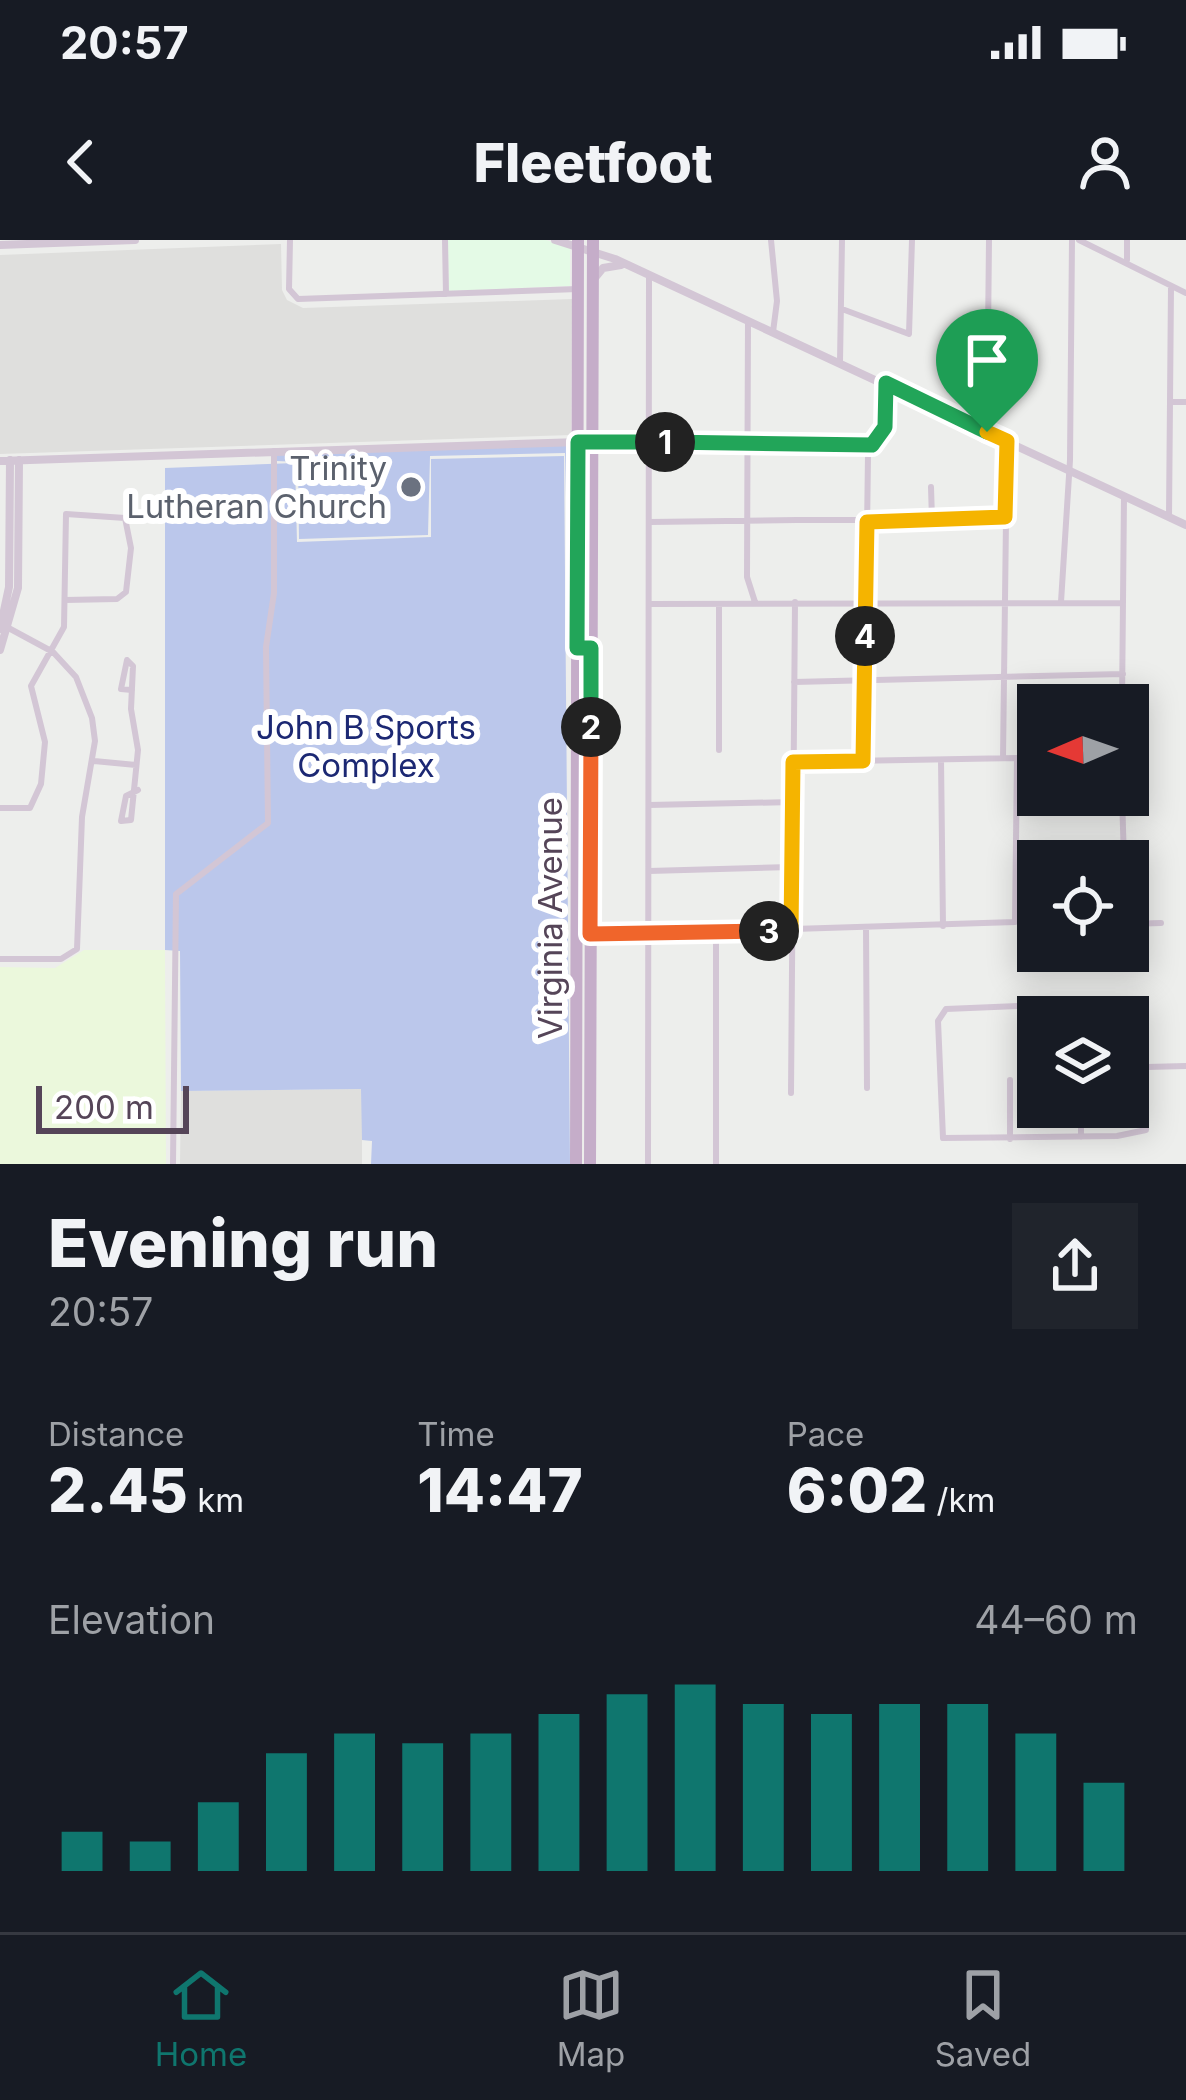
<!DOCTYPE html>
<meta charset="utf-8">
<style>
body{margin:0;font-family:Inter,sans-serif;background:#20242c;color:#f1f3f6;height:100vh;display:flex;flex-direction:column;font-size:45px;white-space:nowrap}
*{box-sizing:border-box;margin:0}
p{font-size:39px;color:#9ea1a6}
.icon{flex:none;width:66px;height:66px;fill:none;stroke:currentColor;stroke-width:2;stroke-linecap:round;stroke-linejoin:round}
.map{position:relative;height:924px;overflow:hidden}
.panel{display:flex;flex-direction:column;background:#171b24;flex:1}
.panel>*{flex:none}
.needle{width:78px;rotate:268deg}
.controls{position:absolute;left:1017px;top:444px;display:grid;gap:24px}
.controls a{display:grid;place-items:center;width:132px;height:132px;border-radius:0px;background:#171b24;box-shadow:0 6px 30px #0003;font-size:60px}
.scale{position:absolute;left:36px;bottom:30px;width:153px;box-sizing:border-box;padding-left:12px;border:6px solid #554558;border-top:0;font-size:33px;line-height:42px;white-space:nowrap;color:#554558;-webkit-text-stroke:9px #fff;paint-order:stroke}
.pin{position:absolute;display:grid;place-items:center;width:102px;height:102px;color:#fff;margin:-123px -51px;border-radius:50% 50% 50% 0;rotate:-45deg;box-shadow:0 0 12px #0007}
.pin .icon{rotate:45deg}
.km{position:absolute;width:60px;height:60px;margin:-30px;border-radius:50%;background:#222;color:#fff;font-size:33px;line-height:60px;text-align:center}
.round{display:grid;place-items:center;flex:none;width:126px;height:126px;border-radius:0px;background:#20242c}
.headline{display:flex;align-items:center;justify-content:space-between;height:204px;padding:0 48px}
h1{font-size:66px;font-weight:800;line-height:90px}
.metrics{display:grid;grid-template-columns:repeat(3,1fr);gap:18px;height:204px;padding:12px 48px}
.metrics div{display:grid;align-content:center}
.metrics b{font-size:60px;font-weight:800}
.metrics small{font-size:33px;font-weight:400}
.metrics p{font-size:33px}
.chart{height:336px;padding:24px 48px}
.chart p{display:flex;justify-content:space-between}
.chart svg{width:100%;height:216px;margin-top:12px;stroke:#0f766e;stroke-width:6}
.status{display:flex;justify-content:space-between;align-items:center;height:84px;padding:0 60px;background:#171b24;direction:ltr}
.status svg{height:33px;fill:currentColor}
header{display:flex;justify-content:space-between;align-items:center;height:156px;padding:0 48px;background:#171b24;font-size:54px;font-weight:800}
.dock{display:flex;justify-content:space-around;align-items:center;height:168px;border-top:3px solid #363941;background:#171b24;font-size:33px;color:#9ea1a6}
.dock a{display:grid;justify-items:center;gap:6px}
.dock .on{color:#0f766e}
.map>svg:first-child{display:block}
</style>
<div class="status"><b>20:57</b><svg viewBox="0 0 49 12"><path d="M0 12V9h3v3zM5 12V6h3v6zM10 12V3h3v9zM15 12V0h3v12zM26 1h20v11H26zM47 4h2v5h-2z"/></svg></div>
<header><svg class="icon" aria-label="back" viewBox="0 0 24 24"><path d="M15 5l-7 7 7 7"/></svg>Fleetfoot<svg class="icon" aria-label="person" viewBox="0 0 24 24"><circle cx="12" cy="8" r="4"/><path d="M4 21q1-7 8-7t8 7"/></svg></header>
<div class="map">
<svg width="1186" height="924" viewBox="0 0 1186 924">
<rect width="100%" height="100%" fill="#edeeec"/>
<path fill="#e4fae6" d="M 448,0 L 546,0 L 570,7 L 570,46 L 449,51 Z"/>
<path fill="#dfdfdd" d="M 281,4 L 282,50 L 287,60 L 303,68 L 572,59 L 571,195 L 0,214 L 0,15 Z
M 362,849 L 362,924 L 180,924 L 181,851 Z"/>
<path fill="#ebf8dc" d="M 84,710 L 165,710 L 166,924 L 0,924 L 0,727 L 55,728 Z"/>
<path fill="#bbc7eb" d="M 569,205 L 568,346 L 565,213 L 430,216 L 428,295 L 299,299 L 298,222 L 277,221 L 277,213 Z
M 564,216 L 570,924 L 371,924 L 372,901 L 362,900 L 361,849 L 181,851 L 180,711 L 165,710 L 165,228 L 295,223 L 297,302 L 431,297 L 431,219 Z"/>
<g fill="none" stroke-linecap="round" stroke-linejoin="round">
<path stroke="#d3c6d5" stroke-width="6" d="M 290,0 L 289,49 L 298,59 L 578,49
M 445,0 L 446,54
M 771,0 L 777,61 L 773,92
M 1079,0 L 1186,53
M 1127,20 L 1127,0
M 842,69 L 909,94 L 912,0
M 748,81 L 747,337 L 755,362
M 840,122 L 842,0
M 1170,162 L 1186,162
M 987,192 L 989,0
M 594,202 L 872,205
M 931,247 L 932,279
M 1169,277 L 1171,46
M 650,282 L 1005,277
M 1061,362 L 1070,220 L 1072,0
M 651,364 L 1123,363
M 719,364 L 719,510
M 794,442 L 1123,434
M 132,450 L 121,449 L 127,420 L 133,426 L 131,469 L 138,510 L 131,580 L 121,581 L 126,556 L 138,550
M 1122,465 L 1124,257
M 1003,518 L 1007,201
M 941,520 L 943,686
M 94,521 L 136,525
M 864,521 L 868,215 L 885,187 L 886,144
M 1122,555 L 1124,621
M 649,565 L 793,562
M 0,568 L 30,568 L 41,544 L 45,502 L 31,446 L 64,387 L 66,274 L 125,278 L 131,308 L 126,352 L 117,359 L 65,360
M 649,631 L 791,627
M 1128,684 L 1161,683
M 866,688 L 867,848
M 716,693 L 716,924
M 577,696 L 1015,682 L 1017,518 L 793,522
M 0,719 L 61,719 L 77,709 L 82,577 L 95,501 L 92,478 L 76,437 L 53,412 L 3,385
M 1139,761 L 1146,773 L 1146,890 L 1117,896 L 943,898 L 938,781 L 946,769 Z
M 1080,765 L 1080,777
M 1147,827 L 1186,826
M 791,853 L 795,362
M 1081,867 L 1081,897
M 1010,899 L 1010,840
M 173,924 L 176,654 L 268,583 L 266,407 L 274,353 L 274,211
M 648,924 L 649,35"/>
<path stroke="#d3c6d5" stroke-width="8" d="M 555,0 L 615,19 L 1186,285
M 0,5 L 135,0
M 594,39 L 603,28 L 621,25
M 0,221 L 580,202
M 0,389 L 9,347 L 10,220
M 0,410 L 18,348 L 19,220"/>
<path stroke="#c5adc9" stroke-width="12" d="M 576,924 L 578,0
M 590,924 L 593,0"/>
</g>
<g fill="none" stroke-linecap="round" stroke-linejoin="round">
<g stroke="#fff" stroke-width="24">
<path id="split-1" d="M 665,202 L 872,205 L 885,187 L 886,143 L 987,192"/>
</g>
<g stroke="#fff" stroke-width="24">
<path id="split-2" d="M 591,487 L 591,408 L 577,408 L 578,202 L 665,202"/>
</g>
<g stroke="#fff" stroke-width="24">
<path id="split-3" d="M 591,487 L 590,694 L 769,691"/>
</g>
<g stroke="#fff" stroke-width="24">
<path id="split-4" d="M 769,691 L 791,691 L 793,522 L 863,521 L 865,396"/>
</g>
<g stroke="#fff" stroke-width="24">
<path id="split-5" d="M 865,396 L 867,282 L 1005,277 L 1007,201 L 987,192"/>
</g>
<use href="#split-1" stroke="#22a559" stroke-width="15"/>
<use href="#split-2" stroke="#22a559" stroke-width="15"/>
<use href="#split-3" stroke="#f0652b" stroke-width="15"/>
<use href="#split-4" stroke="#f5b400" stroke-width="15"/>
<use href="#split-5" stroke="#f5b400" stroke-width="15"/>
</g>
<circle fill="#6b7280" stroke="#fff" stroke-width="4.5" cx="411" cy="247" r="12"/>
<g text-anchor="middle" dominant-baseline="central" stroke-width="12" stroke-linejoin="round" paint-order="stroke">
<g font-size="33" fill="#5b616d" stroke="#fff" text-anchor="end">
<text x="387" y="228">Trinity<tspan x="387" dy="38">Lutheran Church</tspan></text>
</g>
<g font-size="33" fill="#1c2873" stroke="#fff">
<text x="366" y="487">John B Sports<tspan x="366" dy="38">Complex</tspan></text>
</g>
<g font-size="33" fill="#554558" stroke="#fff">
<text transform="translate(550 678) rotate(-90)">Virginia Avenue</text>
</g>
</g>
</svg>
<div class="controls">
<a><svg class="needle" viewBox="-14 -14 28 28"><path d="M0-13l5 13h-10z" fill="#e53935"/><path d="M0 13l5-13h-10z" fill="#9ea1a6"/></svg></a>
<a><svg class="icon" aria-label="locate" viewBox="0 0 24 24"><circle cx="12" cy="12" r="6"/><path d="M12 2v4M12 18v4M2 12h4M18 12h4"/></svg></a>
<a><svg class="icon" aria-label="layers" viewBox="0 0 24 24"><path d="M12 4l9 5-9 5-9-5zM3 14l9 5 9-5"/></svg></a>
</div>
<div class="scale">200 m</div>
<div class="pin" style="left:987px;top:192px;background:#1e9e55"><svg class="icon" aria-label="arrive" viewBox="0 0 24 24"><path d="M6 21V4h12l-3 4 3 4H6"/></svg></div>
<b class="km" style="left:665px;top:202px">1</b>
<b class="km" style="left:591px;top:487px">2</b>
<b class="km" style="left:769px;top:691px">3</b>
<b class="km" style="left:865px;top:396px">4</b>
</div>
<section class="panel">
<div class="headline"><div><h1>Evening run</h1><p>20:57</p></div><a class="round"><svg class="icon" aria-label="share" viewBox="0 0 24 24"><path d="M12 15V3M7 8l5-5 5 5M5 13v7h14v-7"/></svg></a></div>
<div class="metrics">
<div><p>Distance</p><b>2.45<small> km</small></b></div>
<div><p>Time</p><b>14:47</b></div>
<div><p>Pace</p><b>6:02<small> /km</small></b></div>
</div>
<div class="chart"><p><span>Elevation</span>44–60 m</p>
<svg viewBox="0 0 160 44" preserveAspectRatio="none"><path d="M5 44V36M15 44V38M25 44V30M35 44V20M45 44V16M55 44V18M65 44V16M75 44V12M85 44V8M95 44V6M105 44V10M115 44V12M125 44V10M135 44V10M145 44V16M155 44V26"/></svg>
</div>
</section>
<nav class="dock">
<a class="on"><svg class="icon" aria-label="home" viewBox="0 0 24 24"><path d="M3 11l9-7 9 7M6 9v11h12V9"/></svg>Home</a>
<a><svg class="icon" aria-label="map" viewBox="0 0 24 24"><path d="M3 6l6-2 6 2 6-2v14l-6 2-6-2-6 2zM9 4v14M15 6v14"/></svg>Map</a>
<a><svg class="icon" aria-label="saved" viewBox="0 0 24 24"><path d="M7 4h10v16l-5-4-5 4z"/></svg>Saved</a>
</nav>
